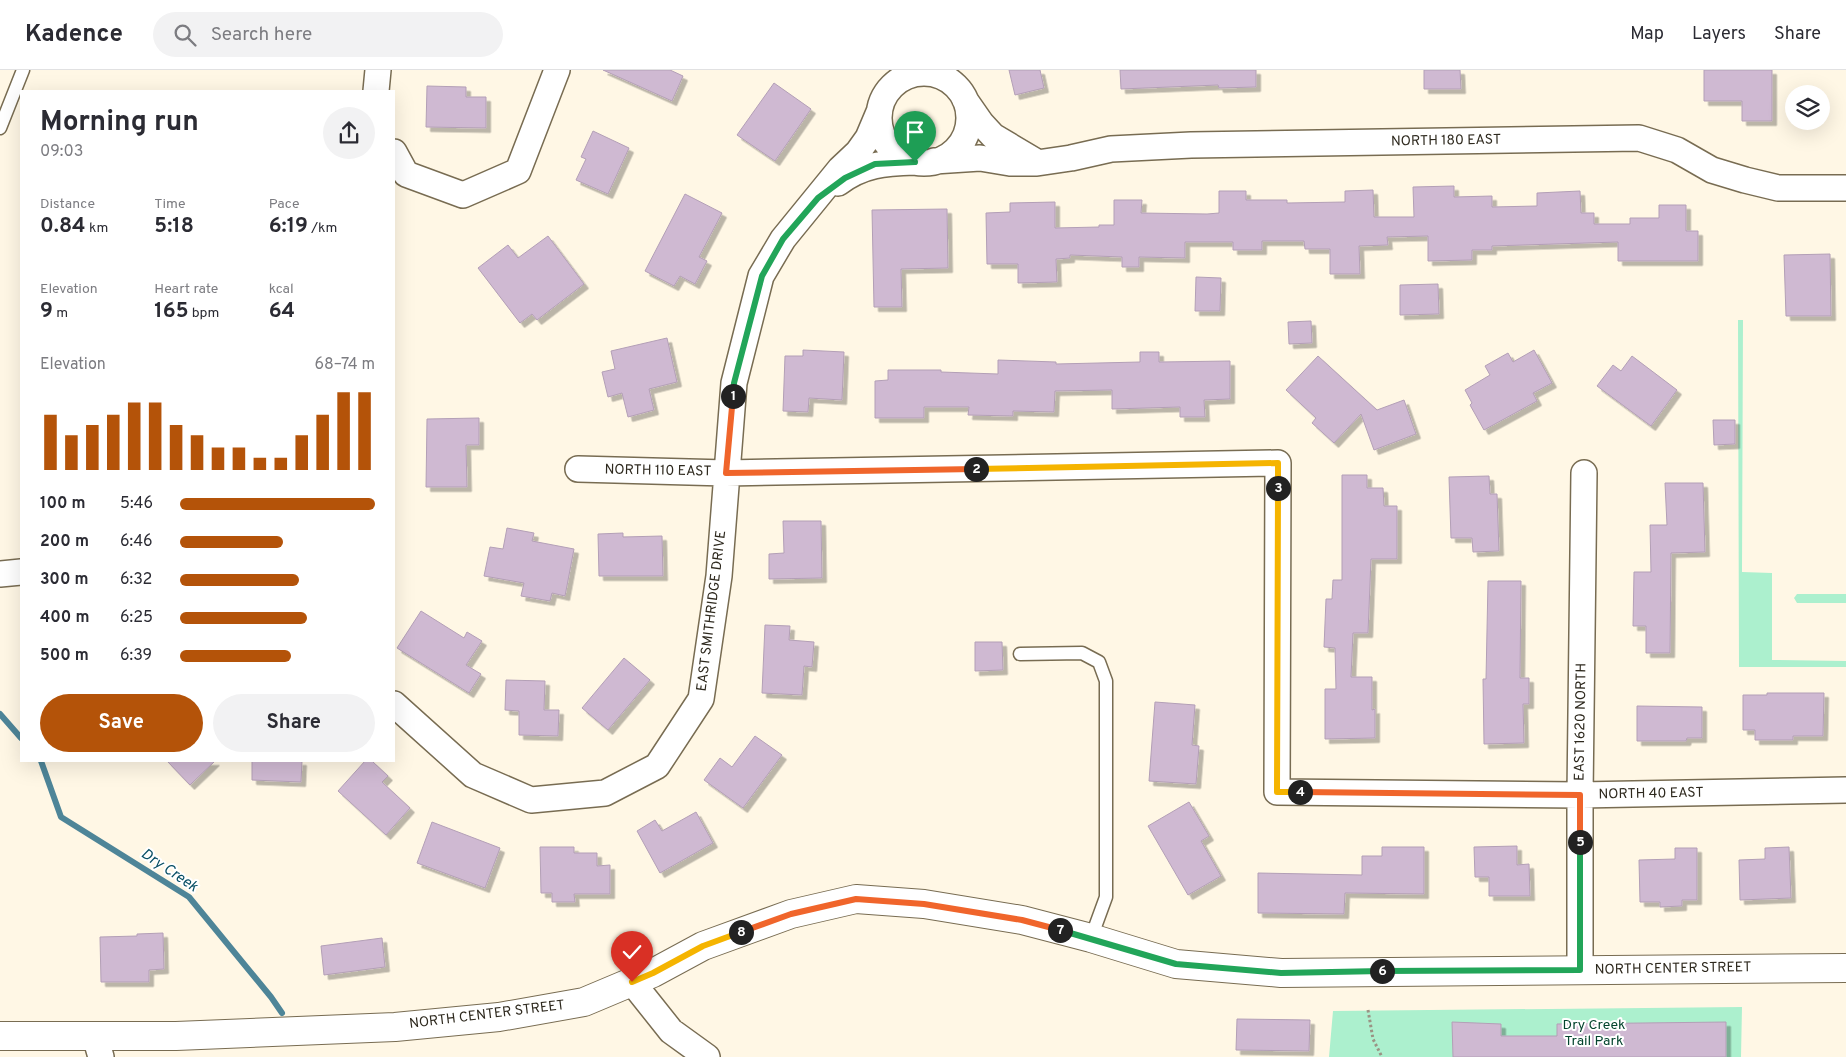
<!DOCTYPE html>
<meta charset="utf-8">
<style>
body{margin:0;font-family:Overpass,sans-serif;background:#f2f2f3;color:#2b2b33;height:100vh;display:flex;flex-direction:column;font-size:19px;white-space:nowrap}
*{box-sizing:border-box;margin:0}
p{font-size:16px;color:#7c7c81}
.icon{flex:none;width:28px;height:28px;fill:none;stroke:currentColor;stroke-width:2;stroke-linecap:round;stroke-linejoin:round}
.map{position:relative;flex:1;overflow:hidden}
.side{position:absolute;left:20px;top:20px;width:375px;height:672px;display:flex;flex-direction:column;background:#fff;border-radius:0px;box-shadow:0 5px 20px #0002}
.side>*{flex:none}
.buttons{position:absolute;left:1785px;top:15px;display:grid;gap:10px}
.buttons a{display:grid;place-items:center;width:45px;height:45px;border-radius:50%;background:#fff;box-shadow:0 5px 20px #0002;font-size:25px}
.pin{position:absolute;display:grid;place-items:center;width:42px;height:42px;color:#fff;margin:-51px -21px;border-radius:50% 50% 50% 0;rotate:-45deg;box-shadow:0 0 5px #0007}
.pin .icon{rotate:45deg}
.km{position:absolute;width:25px;height:25px;margin:-12px;border-radius:50%;background:#222;color:#fff;font-size:14px;line-height:25px;text-align:center}
.round{display:grid;place-items:center;flex:none;width:52px;height:52px;border-radius:26px;background:#f2f2f3}
.head{display:flex;align-items:center;justify-content:space-between;height:85px;padding:0 20px}
h1{font-size:28px;font-weight:700;line-height:38px}
.metrics{display:grid;grid-template-columns:repeat(3,1fr);gap:8px;height:85px;padding:5px 20px}
.metrics div{display:grid;align-content:center}
.metrics b{font-size:21px;font-weight:700}
.metrics small{font-size:14px;font-weight:400}
.metrics p{font-size:14px}
.chart{height:140px;padding:10px 20px}
.chart p{display:flex;justify-content:space-between}
.chart svg{width:100%;height:90px;margin-top:5px;stroke:#b45309;stroke-width:6}
.cta{display:flex;gap:10px;margin-top:auto;padding:10px 20px}
.cta a{flex:1;height:58px;border-radius:30px;background:#b45309;color:#fff;font-size:20px;font-weight:700;line-height:58px;text-align:center}
.cta a+a{background:#f2f2f3;color:#2b2b33}
ul{padding:0 20px;list-style:none;font-size:16px}
li{display:grid;grid-template-columns:80px 60px 1fr;align-items:center;height:38px}
li i{height:12px;border-radius:6px;background:#b45309}
header{display:flex;align-items:center;gap:30px;box-sizing:border-box;height:70px;padding:0 25px;background:#fff;border-bottom:1px solid #e1e1e2}
header strong{font-size:24px}
nav{display:flex;gap:28px;margin-inline-start:auto;font-size:18px}
.search{width:350px;height:45px;background:#f2f2f3;display:flex;align-items:center;gap:12px;box-sizing:border-box;padding:0 18px;border-radius:28px;color:#7c7c81;font-size:19px}
.map>svg:first-child{display:block}
</style>
<header>
<strong>Kadence</strong>
<div class="search"><svg class="icon" aria-label="search" viewBox="0 0 24 24"><circle cx="10" cy="10" r="6"/><path d="M15 15l6 6"/></svg>Search here</div>
<nav><a>Map</a><a>Layers</a><a>Share</a></nav>
</header>
<div class="map">
<svg width="1846" height="987" viewBox="0 0 1846 987">
<defs>
<filter id="shadow"><feDropShadow dx="4.5" dy="4.5" stdDeviation="0" flood-color="#0004"/></filter>
</defs>
<rect width="100%" height="100%" fill="#fff7e5"/>
<path fill="#acf0ce" d="M 1738,250 L 1846,250 L 1743,250 L 1742,502 L 1772,503 L 1772,590 L 1846,591 L 1846,597 L 1739,597 Z
M 1797,524 L 1846,524 L 1846,533 L 1797,533 L 1794,528 Z
M 1742,937 L 1741,987 L 1329,987 L 1333,941 Z"/>
<g fill="none" stroke-linecap="round" stroke-linejoin="round">
<path stroke="#4e8598" stroke-width="6" d="M 0,644 L 21,668
M 41,691 L 61,747 L 189,827 L 271,927 L 282,943"/>
</g>
<path fill="#cfb9d2" stroke="#b39fb6" filter="url(#shadow)" d="M 603,0 L 670,0 L 683,6 L 672,31 Z
M 1009,0 L 1040,0 L 1044,18 L 1015,25 Z
M 1120,0 L 1256,0 L 1256,17 L 1219,18 L 1218,15 L 1121,19 Z
M 1424,0 L 1460,0 L 1461,19 L 1424,19 Z
M 1704,0 L 1772,0 L 1772,51 L 1742,51 L 1742,31 L 1704,31 Z
M 774,13 L 811,39 L 775,91 L 737,65 Z
M 427,16 L 466,17 L 466,27 L 486,27 L 486,58 L 426,57 Z
M 593,61 L 629,78 L 608,124 L 576,110 L 586,89 L 581,87 Z
M 1454,116 L 1454,127 L 1492,126 L 1492,137 L 1537,136 L 1537,123 L 1580,121 L 1581,143 L 1594,143 L 1594,154 L 1630,154 L 1630,148 L 1659,148 L 1659,135 L 1686,135 L 1686,161 L 1698,161 L 1698,191 L 1618,191 L 1618,172 L 1492,176 L 1492,180 L 1472,180 L 1472,190 L 1428,191 L 1428,166 L 1387,167 L 1388,175 L 1359,176 L 1360,204 L 1330,204 L 1330,179 L 1305,179 L 1304,171 L 1262,171 L 1262,180 L 1233,180 L 1233,172 L 1185,172 L 1185,188 L 1139,187 L 1139,197 L 1122,197 L 1122,187 L 1070,185 L 1070,188 L 1056,189 L 1057,212 L 1018,213 L 1018,194 L 987,194 L 986,143 L 1010,142 L 1010,133 L 1055,132 L 1055,158 L 1099,157 L 1099,155 L 1114,155 L 1114,130 L 1142,130 L 1141,143 L 1207,144 L 1219,143 L 1219,121 L 1246,121 L 1246,130 L 1287,130 L 1287,133 L 1345,132 L 1345,121 L 1373,120 L 1374,147 L 1414,147 L 1413,117 Z
M 685,124 L 722,143 L 699,187 L 707,191 L 695,214 L 680,206 L 674,216 L 645,201 Z
M 947,139 L 948,198 L 901,199 L 902,237 L 874,237 L 872,140 Z
M 548,166 L 584,214 L 537,250 L 532,244 L 520,253 L 478,198 L 508,175 L 518,188 Z
M 1830,184 L 1831,246 L 1786,246 L 1784,185 Z
M 1196,207 L 1221,208 L 1220,241 L 1195,241 Z
M 1438,214 L 1439,244 L 1400,245 L 1400,215 Z
M 1311,251 L 1312,273 L 1289,274 L 1288,252 Z
M 667,268 L 677,312 L 649,319 L 654,340 L 628,347 L 622,323 L 608,327 L 602,302 L 615,299 L 611,281 Z
M 803,280 L 844,282 L 842,330 L 809,328 L 808,342 L 783,341 L 785,286 L 803,286 Z
M 1534,280 L 1552,313 L 1533,323 L 1537,331 L 1484,360 L 1470,335 L 1472,333 L 1465,320 L 1490,305 L 1485,296 L 1508,283 L 1513,292 Z
M 1140,282 L 1159,282 L 1159,292 L 1230,291 L 1230,329 L 1204,330 L 1205,347 L 1180,347 L 1180,337 L 1112,339 L 1112,320 L 1055,321 L 1054,342 L 1013,341 L 1013,346 L 968,345 L 969,337 L 924,337 L 924,348 L 875,348 L 875,311 L 888,310 L 888,300 L 941,300 L 941,302 L 998,304 L 998,290 L 1056,292 L 1056,294 L 1140,292 Z
M 1318,286 L 1377,340 L 1404,330 L 1416,364 L 1374,380 L 1361,344 L 1334,373 L 1312,353 L 1316,348 L 1286,320 Z
M 1632,286 L 1677,320 L 1651,356 L 1597,316 L 1613,295 L 1621,301 Z
M 479,348 L 479,375 L 466,375 L 467,417 L 426,417 L 427,349 Z
M 1713,350 L 1735,350 L 1735,374 L 1714,375 Z
M 1342,405 L 1367,405 L 1367,418 L 1383,418 L 1384,436 L 1397,436 L 1397,489 L 1371,489 L 1368,563 L 1353,563 L 1351,607 L 1372,607 L 1372,640 L 1375,639 L 1375,668 L 1325,669 L 1325,619 L 1336,619 L 1335,578 L 1324,577 L 1326,529 L 1332,529 L 1333,510 L 1342,510 Z
M 1489,406 L 1490,424 L 1497,424 L 1499,481 L 1473,482 L 1472,468 L 1451,468 L 1449,407 Z
M 1665,413 L 1703,413 L 1705,482 L 1671,483 L 1670,583 L 1646,583 L 1646,556 L 1633,556 L 1634,502 L 1651,502 L 1650,455 L 1667,455 Z
M 783,451 L 821,451 L 822,508 L 769,509 L 769,484 L 784,483 Z
M 507,458 L 534,463 L 532,471 L 574,479 L 565,526 L 552,523 L 550,531 L 521,526 L 524,513 L 484,506 L 490,477 L 503,479 Z
M 623,463 L 623,467 L 662,466 L 663,506 L 599,506 L 598,464 Z
M 1488,511 L 1521,511 L 1520,608 L 1529,608 L 1529,634 L 1523,634 L 1524,673 L 1484,674 L 1483,609 L 1486,609 Z
M 421,541 L 464,568 L 467,562 L 482,571 L 466,595 L 481,604 L 469,623 L 397,578 Z
M 765,555 L 790,556 L 789,570 L 814,572 L 812,597 L 804,596 L 802,625 L 762,623 Z
M 975,572 L 1002,572 L 1003,600 L 975,601 Z
M 624,588 L 650,610 L 608,660 L 582,638 Z
M 506,610 L 545,611 L 544,640 L 559,640 L 558,666 L 519,665 L 519,641 L 505,640 Z
M 1767,623 L 1824,623 L 1823,666 L 1793,666 L 1793,670 L 1755,670 L 1755,660 L 1743,660 L 1743,625 L 1767,625 Z
M 1155,632 L 1195,635 L 1192,675 L 1199,676 L 1196,714 L 1149,711 Z
M 1637,636 L 1702,637 L 1702,668 L 1687,668 L 1686,671 L 1637,671 Z
M 755,666 L 782,685 L 743,738 L 704,710 L 720,688 L 732,697 Z
M 167,691 L 215,691 L 190,715 Z
M 252,691 L 302,691 L 301,712 L 252,710 Z
M 365,691 L 372,691 L 388,706 L 382,712 L 410,738 L 386,765 L 338,721 Z
M 1189,732 L 1209,766 L 1201,771 L 1221,806 L 1188,825 L 1148,756 Z
M 696,742 L 713,773 L 660,803 L 637,761 L 655,750 L 662,761 Z
M 432,752 L 500,778 L 485,818 L 417,793 Z
M 1517,776 L 1517,795 L 1529,794 L 1530,826 L 1489,826 L 1489,807 L 1475,807 L 1474,777 Z
M 540,777 L 574,777 L 574,783 L 597,783 L 597,796 L 610,795 L 610,824 L 574,824 L 575,832 L 552,832 L 552,823 L 541,823 Z
M 1382,777 L 1424,777 L 1424,824 L 1345,823 L 1344,844 L 1258,843 L 1258,803 L 1362,805 L 1362,786 L 1382,786 Z
M 1789,777 L 1791,828 L 1740,830 L 1739,790 L 1765,789 L 1765,778 Z
M 1675,778 L 1697,778 L 1697,830 L 1682,830 L 1682,836 L 1660,837 L 1660,832 L 1640,832 L 1639,790 L 1675,789 Z
M 163,863 L 164,899 L 149,900 L 149,912 L 101,912 L 100,867 L 137,866 L 137,864 Z
M 382,868 L 385,897 L 324,905 L 321,876 Z
M 1237,949 L 1310,950 L 1309,981 L 1236,980 Z
M 1452,952 L 1501,954 L 1501,966 L 1557,966 L 1557,954 L 1726,952 L 1726,987 L 1453,987 Z"/>
<g fill="none" stroke-linecap="round" stroke-linejoin="round">
<g stroke="#786c52" stroke-width="15">
<path id="lane" d="M 0,58 L 23,0
M 1020,584 L 1082,583 L 1099,592 L 1106,611 L 1106,827 L 1091,868"/>
</g>
<g stroke="#786c52" stroke-width="28">
<path id="street" d="M879 48a45 45 0 1 1 90 0a45 45 0 1 1-90 0Z
M 376,21 L 378,0
M 965,30 L 981,53 L 993,66 L 1035,91
M 394,82 L 406,104 L 463,125 L 518,101 L 557,0
M 934,91 L 980,88 L 1010,93 L 1037,93 L 1071,88 L 1111,79 L 1191,75 L 1639,68 L 1677,80 L 1712,100 L 1745,110 L 1778,118 L 1846,118
M 838,113 C 863,94 885,93 915,92
M 578,399 L 726,403 L 1278,393 L 1277,722 L 1580,725 L 1846,720
M 0,504 L 21,502
M 394,634 L 473,705 L 531,730 L 605,723 L 657,696 L 701,629 L 719,506 L 734,313 L 761,206 L 783,169 L 840,99 L 858,82 L 868,68 L 879,42
M 1580,900 L 1580,725 L 1584,403
M 632,912 L 671,961 L 707,987
M 95,966 L 101,987"/>
</g>
<g stroke="#786c52" stroke-width="30">
<path id="secondary" d="M 0,966 L 176,966 L 395,957 L 499,947 L 584,932 L 653,903 L 703,876 L 791,844 L 856,829 L 924,834 L 1022,850 L 1091,868 L 1176,894 L 1281,903 L 1846,898"/>
</g>
<path stroke="#9a9384" stroke-width="3" stroke-dasharray="2.5 2.5" stroke-linecap="butt" d="M 1368,940 L 1373,969 L 1382,987"/>
<use href="#lane" stroke="#fff" stroke-width="12"/>
<use href="#street" stroke="#fff" stroke-width="25"/>
<use href="#secondary" stroke="#fff" stroke-width="28"/>
</g>
<g fill="none" stroke-linecap="round" stroke-linejoin="round">
<g stroke="#fff" stroke-width="10">
<path id="split-1" d="M 733,326 L 734,313 L 762,206 L 783,169 L 818,128 L 845,108 L 875,94 L 915,92"/>
</g>
<g stroke="#fff" stroke-width="10">
<path id="split-2" d="M 733,326 L 726,403 L 976,399"/>
</g>
<g stroke="#fff" stroke-width="10">
<path id="split-3" d="M 976,399 L 1278,393 L 1278,418"/>
</g>
<g stroke="#fff" stroke-width="10">
<path id="split-4" d="M 1278,418 L 1277,722 L 1300,722"/>
</g>
<g stroke="#fff" stroke-width="10">
<path id="split-5" d="M 1300,722 L 1580,725 L 1580,772"/>
</g>
<g stroke="#fff" stroke-width="10">
<path id="split-6" d="M 1382,901 L 1580,900 L 1580,772"/>
</g>
<g stroke="#fff" stroke-width="10">
<path id="split-7" d="M 1060,860 L 1176,894 L 1281,903 L 1382,901"/>
</g>
<g stroke="#fff" stroke-width="10">
<path id="split-8" d="M 741,862 L 791,844 L 856,829 L 924,834 L 1022,850 L 1060,860"/>
</g>
<g stroke="#fff" stroke-width="10">
<path id="split-9" d="M 632,912 L 653,903 L 703,876 L 741,862"/>
</g>
<use href="#split-1" stroke="#22a559" stroke-width="6"/>
<use href="#split-2" stroke="#f0652b" stroke-width="6"/>
<use href="#split-3" stroke="#f5b400" stroke-width="6"/>
<use href="#split-4" stroke="#f5b400" stroke-width="6"/>
<use href="#split-5" stroke="#f0652b" stroke-width="6"/>
<use href="#split-6" stroke="#22a559" stroke-width="6"/>
<use href="#split-7" stroke="#22a559" stroke-width="6"/>
<use href="#split-8" stroke="#f0652b" stroke-width="6"/>
<use href="#split-9" stroke="#f5b400" stroke-width="6"/>
</g>
<g text-anchor="middle" dominant-baseline="central" stroke-width="4" stroke-linejoin="round" paint-order="stroke">
<g font-size="14" fill="#2e291e" stroke="#fff">
<text transform="translate(1446 71) rotate(-1)">NORTH 180 EAST</text>
<text transform="translate(658 401) rotate(1)">NORTH 110 EAST</text>
<text transform="translate(712 541) rotate(-83)">EAST SMITHRIDGE DRIVE</text>
<text transform="translate(1581 652) rotate(-89)">EAST 1620 NORTH</text>
<text transform="translate(1651 724) rotate(-1)">NORTH 40 EAST</text>
<text transform="translate(1673 899) rotate(-1)">NORTH CENTER STREET</text>
<text transform="translate(487 945) rotate(-7)">NORTH CENTER STREET</text>
</g>
<g font-size="14" fill="#04452e" stroke="#fff">
<text x="1594" y="955">Dry Creek<tspan x="1594" dy="16">Trail Park</tspan></text>
</g>
<g font-size="15" font-style="italic" fill="#074e64" stroke="#fff">
<text transform="translate(169 801) rotate(34)">Dry Creek</text>
</g>
</g>
</svg>
<div class="buttons">
<a><svg class="icon" aria-label="layers" viewBox="0 0 24 24"><path d="M12 4l9 5-9 5-9-5zM3 14l9 5 9-5"/></svg></a>
</div>
<div class="pin" style="left:915px;top:92px;background:#1e9e55"><svg class="icon" aria-label="arrive" viewBox="0 0 24 24"><path d="M6 21V4h12l-3 4 3 4H6"/></svg></div>
<div class="pin" style="left:632px;top:912px;background:#d93025"><svg class="icon" aria-label="check" viewBox="0 0 24 24"><path d="M5 12l5 5 9-10"/></svg></div>
<b class="km" style="left:733px;top:326px">1</b>
<b class="km" style="left:976px;top:399px">2</b>
<b class="km" style="left:1278px;top:418px">3</b>
<b class="km" style="left:1300px;top:722px">4</b>
<b class="km" style="left:1580px;top:772px">5</b>
<b class="km" style="left:1382px;top:901px">6</b>
<b class="km" style="left:1060px;top:860px">7</b>
<b class="km" style="left:741px;top:862px">8</b>
<section class="side">
<div class="head"><div><h1>Morning run</h1><p>09:03</p></div><a class="round"><svg class="icon" aria-label="share" viewBox="0 0 24 24"><path d="M12 15V3M7 8l5-5 5 5M5 13v7h14v-7"/></svg></a></div>
<div class="metrics">
<div><p>Distance</p><b>0.84<small> km</small></b></div>
<div><p>Time</p><b>5:18</b></div>
<div><p>Pace</p><b>6:19<small> /km</small></b></div>
</div>
<div class="metrics">
<div><p>Elevation</p><b>9<small> m</small></b></div>
<div><p>Heart rate</p><b>165<small> bpm</small></b></div>
<div><p>kcal</p><b>64</b></div>
</div>
<div class="chart"><p><span>Elevation</span>68–74 m</p>
<svg viewBox="0 0 160 44" preserveAspectRatio="none"><path d="M5 44V17M15 44V27M25 44V22M35 44V17M45 44V11M55 44V11M65 44V22M75 44V27M85 44V33M95 44V33M105 44V38M115 44V38M125 44V27M135 44V17M145 44V6M155 44V6"/></svg>
</div>
<ul>
<li><b>100 m</b>5:46<i style="width:100%"></i></li>
<li><b>200 m</b>6:46<i style="width:53%"></i></li>
<li><b>300 m</b>6:32<i style="width:61%"></i></li>
<li><b>400 m</b>6:25<i style="width:65%"></i></li>
<li><b>500 m</b>6:39<i style="width:57%"></i></li>
</ul>
<div class="cta"><a>Save</a><a>Share</a></div>
</section>
</div>
